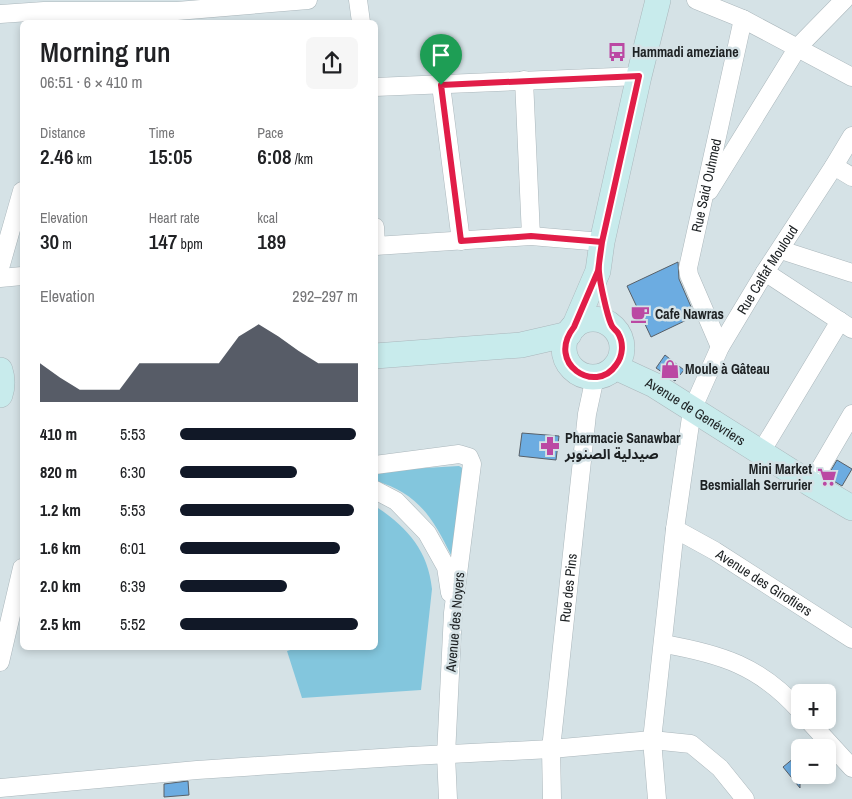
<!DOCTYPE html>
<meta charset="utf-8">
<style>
body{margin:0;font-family:"Archivo Narrow","Noto Sans Arabic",sans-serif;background:#f6f6f6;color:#202124;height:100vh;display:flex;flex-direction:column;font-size:19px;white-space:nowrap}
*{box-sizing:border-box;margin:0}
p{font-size:16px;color:#757577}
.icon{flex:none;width:28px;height:28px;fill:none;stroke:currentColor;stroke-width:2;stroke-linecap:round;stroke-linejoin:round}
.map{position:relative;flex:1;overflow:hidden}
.panel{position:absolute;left:20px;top:20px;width:358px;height:630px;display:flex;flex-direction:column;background:#fff;border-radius:8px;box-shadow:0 2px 8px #0003}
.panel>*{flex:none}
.controls{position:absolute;left:791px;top:684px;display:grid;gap:10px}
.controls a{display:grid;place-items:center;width:45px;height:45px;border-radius:8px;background:#fff;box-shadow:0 2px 8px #0003;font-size:25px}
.pin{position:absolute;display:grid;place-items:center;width:42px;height:42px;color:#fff;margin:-51px -21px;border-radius:50% 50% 50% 0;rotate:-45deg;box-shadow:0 0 5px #0007}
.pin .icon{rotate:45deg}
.round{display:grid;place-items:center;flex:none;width:52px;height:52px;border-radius:8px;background:#f6f6f6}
.summary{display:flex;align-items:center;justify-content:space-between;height:85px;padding:0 20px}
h1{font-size:28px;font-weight:600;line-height:38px}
.metrics{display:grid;grid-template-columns:repeat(3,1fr);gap:8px;height:85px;padding:5px 20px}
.metrics div{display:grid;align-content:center}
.metrics b{font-size:21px;font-weight:600}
.metrics small{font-size:14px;font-weight:400}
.metrics p{font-size:14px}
.chart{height:140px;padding:10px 20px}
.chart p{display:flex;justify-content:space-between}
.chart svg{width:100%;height:90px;margin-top:5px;fill:#111827;opacity:.7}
ul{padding:0 20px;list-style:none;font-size:16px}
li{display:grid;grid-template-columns:80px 60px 1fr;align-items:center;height:38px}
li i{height:12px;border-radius:6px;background:#111827}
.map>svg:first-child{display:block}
</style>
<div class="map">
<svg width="852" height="799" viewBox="0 0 852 799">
<rect width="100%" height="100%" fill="#d5e2e6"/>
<path fill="#83c6dd" d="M 459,466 L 464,469 L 456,555 L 451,555 C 433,518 417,492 375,481 L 375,471 Z
M 375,506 C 407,527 428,550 432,589 L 421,690 L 302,698 L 287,651 L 297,648 L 375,648 Z"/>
<path fill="#6cace1" stroke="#586068" d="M 678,262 L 679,279 L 695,316 L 651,337 L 627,286 Z
M 665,355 L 684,370 L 675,381 L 656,368 Z
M 522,433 L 559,436 L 556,460 L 519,456 Z
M 837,460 L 852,469 L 842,486 L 827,477 Z
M 800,753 L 800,788 L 783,767 Z
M 188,781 L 189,795 L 164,797 L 164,784 Z"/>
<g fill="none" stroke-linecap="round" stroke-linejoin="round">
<g stroke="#abb7bc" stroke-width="19">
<g id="street">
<path d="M 358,0 L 361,22"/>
<path d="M 696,0 L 743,19 L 852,77"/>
<path d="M 0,14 L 44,11 L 177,11 L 308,0"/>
<path d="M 524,80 L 531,236"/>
<path d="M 441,85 L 461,241"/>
<path d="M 375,87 L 639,76"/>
<path d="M 834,166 L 852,177"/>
<path d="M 709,191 L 798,47 L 844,0"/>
<path d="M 375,227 L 376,246"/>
<path d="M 375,246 L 531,236 L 602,242"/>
<path d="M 781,250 L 852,273"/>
<path d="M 0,268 L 22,191"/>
<path d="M 765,272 L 852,329"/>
<path d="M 0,278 L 22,276"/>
<path id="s1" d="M 720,347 L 689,275 L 688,268 L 743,19"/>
<path d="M 761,452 L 840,321"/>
<path d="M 375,465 L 459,454 L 469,457 L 472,464 L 453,613 L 446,755 L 448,799"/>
<path d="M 811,484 L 852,414"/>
<path d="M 375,490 L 396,501 L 427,533 L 446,567 L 450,593"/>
<path id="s2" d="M 675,529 L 715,551 L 852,639"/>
<path d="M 664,644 C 721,654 760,666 800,711"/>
<path d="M 0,662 L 22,568"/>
<path d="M 808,720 L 852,768"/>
<path d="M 0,788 L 197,770 L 411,756 L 551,749 L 652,740 L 691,744 L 720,768 L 745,799"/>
<path id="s3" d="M 552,799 L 551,749 L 587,414 L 595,377"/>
<path id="s4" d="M 657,799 L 652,740 L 675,529 L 692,410 L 720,347 L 765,272 L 834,166 L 852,136"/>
</g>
</g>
<g stroke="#abb7bc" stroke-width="26">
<g id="secondary">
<circle cx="593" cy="348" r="29"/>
<path d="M 574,327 L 598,271 L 602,242 L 639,76 L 658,0"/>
<path d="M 375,356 L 521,345 L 569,334"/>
<path id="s5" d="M 615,367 L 654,385 L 811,484 L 852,508"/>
<path d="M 0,370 C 3,379 3,386 0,395"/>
</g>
</g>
<use href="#street" stroke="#fff" stroke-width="18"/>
<use href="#secondary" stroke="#c8ebec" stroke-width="25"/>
</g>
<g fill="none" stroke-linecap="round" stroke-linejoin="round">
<g stroke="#fff" stroke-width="10">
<path id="route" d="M 441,85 L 461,241 L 531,236 L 602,242 C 601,251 598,263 599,272 C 600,283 607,315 611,324 C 612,328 616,330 618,333 C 624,343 623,356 616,365 C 596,395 545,364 574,327 L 598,271 L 602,242 L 639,76 L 441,85"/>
</g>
<use href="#route" stroke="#e11d48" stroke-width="6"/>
</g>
<defs>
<g id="bus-bare" transform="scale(1.5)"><path d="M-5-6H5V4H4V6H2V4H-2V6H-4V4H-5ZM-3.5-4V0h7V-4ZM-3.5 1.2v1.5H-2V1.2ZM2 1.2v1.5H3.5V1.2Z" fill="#bb48a3" stroke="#d5e2e6" stroke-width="2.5" paint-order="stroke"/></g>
<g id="cafe-bare" transform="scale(1.5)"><path d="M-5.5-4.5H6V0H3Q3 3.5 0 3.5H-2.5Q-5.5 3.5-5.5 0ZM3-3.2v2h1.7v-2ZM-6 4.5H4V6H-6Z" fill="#bb48a3" stroke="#d5e2e6" stroke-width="2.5" paint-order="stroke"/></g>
<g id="shop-bare" transform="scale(1.5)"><path d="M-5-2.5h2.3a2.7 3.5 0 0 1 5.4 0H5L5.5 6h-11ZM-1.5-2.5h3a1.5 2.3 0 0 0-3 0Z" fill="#bb48a3" stroke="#d5e2e6" stroke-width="2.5" paint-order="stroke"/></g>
<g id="pharmacy-bare" transform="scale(1.5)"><path d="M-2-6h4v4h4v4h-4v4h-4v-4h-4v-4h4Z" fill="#bb48a3" stroke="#d5e2e6" stroke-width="2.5" paint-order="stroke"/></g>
<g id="supermarket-bare" transform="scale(1.5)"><path d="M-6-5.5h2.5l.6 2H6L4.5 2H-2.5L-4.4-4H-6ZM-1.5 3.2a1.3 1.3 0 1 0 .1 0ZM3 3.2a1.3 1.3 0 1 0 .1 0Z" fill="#bb48a3" stroke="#d5e2e6" stroke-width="2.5" paint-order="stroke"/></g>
</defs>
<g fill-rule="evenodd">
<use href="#bus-bare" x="617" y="52"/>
<use href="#cafe-bare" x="640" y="314"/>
<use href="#shop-bare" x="670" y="369"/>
<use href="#pharmacy-bare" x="550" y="446"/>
<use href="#supermarket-bare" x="827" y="477"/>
</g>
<g text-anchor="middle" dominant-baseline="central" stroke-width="5" stroke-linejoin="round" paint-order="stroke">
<g font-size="14" font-weight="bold" fill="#1d2123" stroke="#d5e2e6" text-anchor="start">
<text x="632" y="52">Hammadi ameziane</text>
<text x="655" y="314">Cafe Nawras</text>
<text x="685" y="369">Moule à Gâteau</text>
<text x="565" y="438">Pharmacie Sanawbar<tspan x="565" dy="16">صيدلية الصنوبر</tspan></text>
<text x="812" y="469" text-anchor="end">Mini Market<tspan x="812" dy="16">Besmiallah Serrurier</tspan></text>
</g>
<g font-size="14" fill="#1d2123" stroke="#d5e2e6">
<text stroke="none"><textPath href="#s1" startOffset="170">Rue Said Ouhmed</textPath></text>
<text stroke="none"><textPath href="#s4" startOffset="551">Rue Calfaf Mouloud</textPath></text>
<text stroke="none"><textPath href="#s5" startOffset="92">Avenue de Genévriers</textPath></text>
<text stroke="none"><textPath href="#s2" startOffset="104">Avenue des Girofliers</textPath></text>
<text stroke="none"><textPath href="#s3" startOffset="212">Rue des Pins</textPath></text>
<text transform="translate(455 622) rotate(-85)">Avenue des Noyers</text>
</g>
</g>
</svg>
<div class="controls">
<a>+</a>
<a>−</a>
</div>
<div class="pin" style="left:441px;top:85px;background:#1e9e55"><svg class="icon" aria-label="arrive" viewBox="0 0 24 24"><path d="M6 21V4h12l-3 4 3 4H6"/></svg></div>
<section class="panel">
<div class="summary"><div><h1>Morning run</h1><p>06:51 · 6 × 410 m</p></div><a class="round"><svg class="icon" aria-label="share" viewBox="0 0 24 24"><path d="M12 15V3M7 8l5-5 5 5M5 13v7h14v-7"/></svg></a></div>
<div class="metrics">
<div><p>Distance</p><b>2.46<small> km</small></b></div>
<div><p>Time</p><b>15:05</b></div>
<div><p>Pace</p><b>6:08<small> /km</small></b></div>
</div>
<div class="metrics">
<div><p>Elevation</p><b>30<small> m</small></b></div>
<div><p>Heart rate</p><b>147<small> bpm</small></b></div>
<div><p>kcal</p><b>189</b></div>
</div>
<div class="chart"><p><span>Elevation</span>292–297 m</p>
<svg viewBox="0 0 160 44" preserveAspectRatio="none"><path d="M0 44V25L10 32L20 38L30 38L40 38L50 25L60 25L70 25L80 25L90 25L100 12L110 6L120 12L130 19L140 25L150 25L160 25V44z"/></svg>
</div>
<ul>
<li><b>410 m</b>5:53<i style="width:99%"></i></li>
<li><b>820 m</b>6:30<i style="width:66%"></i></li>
<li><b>1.2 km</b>5:53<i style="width:98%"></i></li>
<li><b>1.6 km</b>6:01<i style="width:90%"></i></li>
<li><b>2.0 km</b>6:39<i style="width:60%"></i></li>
<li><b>2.5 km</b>5:52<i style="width:100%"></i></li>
</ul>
</section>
</div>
